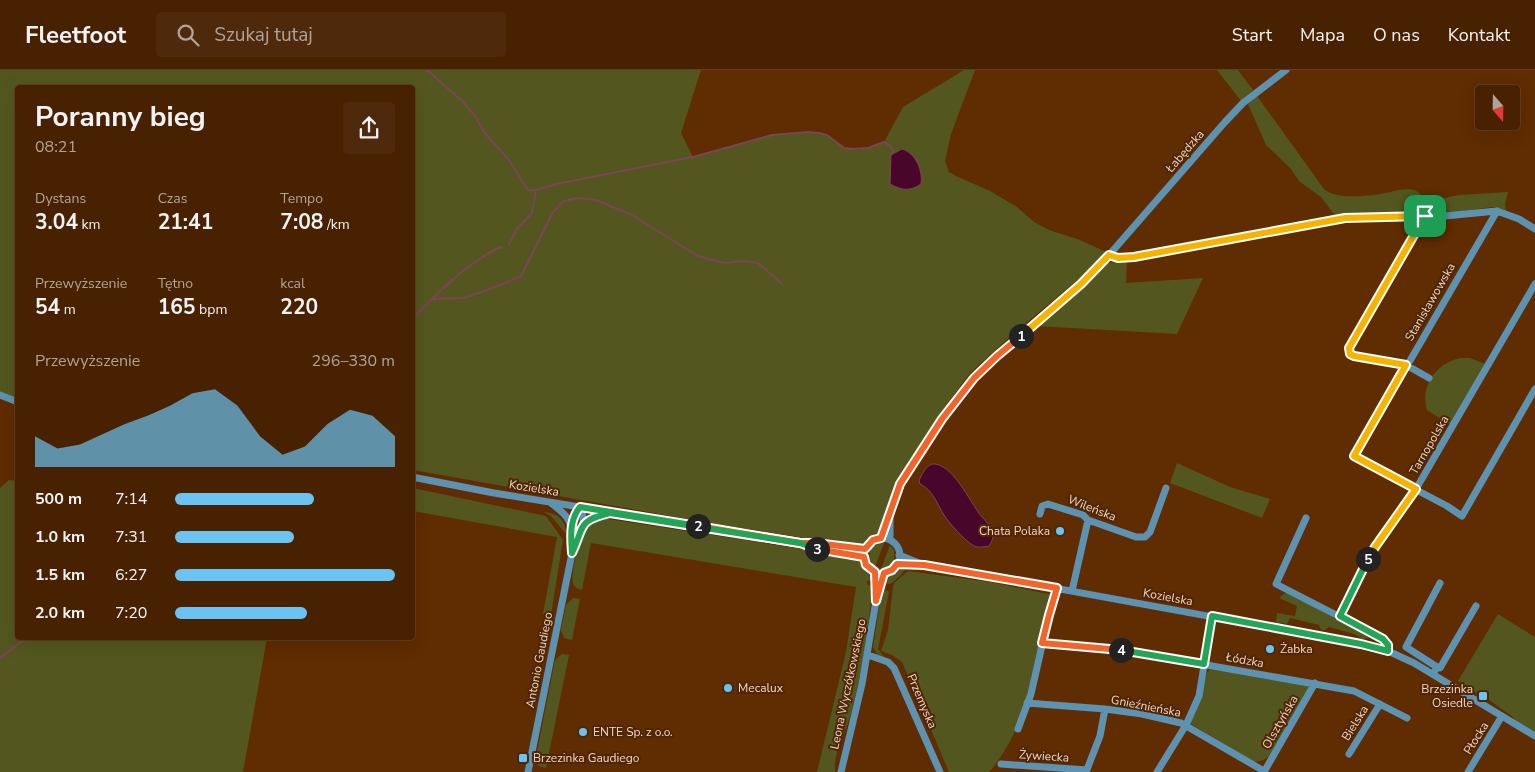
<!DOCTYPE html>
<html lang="pl">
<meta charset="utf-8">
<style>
body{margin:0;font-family:"Nunito Sans",sans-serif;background:#4f290b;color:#f1f3f6;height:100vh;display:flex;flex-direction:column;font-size:19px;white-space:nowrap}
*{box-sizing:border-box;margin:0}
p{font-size:16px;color:#b1a399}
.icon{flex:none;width:28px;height:28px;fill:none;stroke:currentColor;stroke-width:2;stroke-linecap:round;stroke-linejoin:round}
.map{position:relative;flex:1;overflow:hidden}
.panel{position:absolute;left:15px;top:15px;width:400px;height:555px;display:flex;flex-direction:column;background:#482101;border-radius:5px;box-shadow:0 5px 20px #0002,0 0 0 1px #603e23}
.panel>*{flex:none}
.needle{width:32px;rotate:160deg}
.fabs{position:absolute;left:1475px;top:15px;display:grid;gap:10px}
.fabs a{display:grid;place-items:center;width:45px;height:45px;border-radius:5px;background:#482101;box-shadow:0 5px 20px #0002,0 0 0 1px #603e23;font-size:25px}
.pin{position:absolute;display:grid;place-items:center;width:42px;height:42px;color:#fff;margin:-21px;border-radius:10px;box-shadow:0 2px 8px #0006}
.km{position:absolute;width:25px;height:25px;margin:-12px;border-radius:50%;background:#222;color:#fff;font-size:14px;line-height:25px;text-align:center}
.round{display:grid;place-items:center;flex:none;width:52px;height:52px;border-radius:5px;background:#4f290b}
.head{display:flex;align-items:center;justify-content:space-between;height:85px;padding:0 20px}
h1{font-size:28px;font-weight:700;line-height:38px}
.stats{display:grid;grid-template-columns:repeat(3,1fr);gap:8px;height:85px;padding:5px 20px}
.stats div{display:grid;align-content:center}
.stats b{font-size:21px;font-weight:700}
.stats small{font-size:14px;font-weight:400}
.stats p{font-size:14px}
.chart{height:140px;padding:10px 20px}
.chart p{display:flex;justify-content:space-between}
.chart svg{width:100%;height:90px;margin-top:5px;fill:#6ac3f1;opacity:.7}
ul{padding:0 20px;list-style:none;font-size:16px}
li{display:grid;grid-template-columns:80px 60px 1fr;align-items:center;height:38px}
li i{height:12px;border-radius:6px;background:#6ac3f1}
header{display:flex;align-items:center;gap:30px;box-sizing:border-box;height:70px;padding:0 25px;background:#482101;border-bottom:1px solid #603e23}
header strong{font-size:24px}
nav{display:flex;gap:28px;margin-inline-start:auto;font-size:18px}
.search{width:350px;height:45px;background:#4f290b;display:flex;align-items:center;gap:12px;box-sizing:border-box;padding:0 18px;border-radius:5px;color:#b1a399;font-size:19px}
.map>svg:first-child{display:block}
</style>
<header>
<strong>Fleetfoot</strong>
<div class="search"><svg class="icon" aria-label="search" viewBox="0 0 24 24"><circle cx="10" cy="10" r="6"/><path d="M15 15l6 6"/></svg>Szukaj tutaj</div>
<nav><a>Start</a><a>Mapa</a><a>O nas</a><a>Kontakt</a></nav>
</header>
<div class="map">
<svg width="1535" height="702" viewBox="0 0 1535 702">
<rect width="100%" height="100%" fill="#602c01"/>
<path fill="#53571f" d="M 0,0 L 701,0 L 681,63 L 693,87 L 772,65 L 808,62 L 819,63 L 827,65 L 844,78 L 859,80 L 876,76 L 884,72 L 903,37 L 964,0 L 975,0 L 951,64 L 945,91 L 949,102 L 956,106 L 990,121 L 1017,137 L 1034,152 L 1049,160 L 1080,170 L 1106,182 L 1086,203 L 1014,263 L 970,303 L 936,349 L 903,402 L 891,426 L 881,461 L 867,472 L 855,476 L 710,453 L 413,400 L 412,18 L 18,18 L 17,332 L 0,325 Z
M 1217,0 L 1238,0 L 1253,20 L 1241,31 Z
M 1257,26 L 1324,119 C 1336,130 1370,126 1386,123 C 1395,121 1405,118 1414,120 C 1420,122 1422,126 1424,132 L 1459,125 L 1508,122 L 1505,134 L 1506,140 L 1492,137 L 1449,143 L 1336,147 L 1321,127 L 1300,112 L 1291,99 L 1266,75 L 1248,34 Z
M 1127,191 L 1126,213 L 1203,208 L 1177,264 L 1036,256 L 1079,222 L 1107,193 Z
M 1460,288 L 1470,288 L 1485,294 L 1451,355 L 1427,340 C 1420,315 1436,294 1460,288 Z
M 1177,393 L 1230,417 L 1270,429 L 1262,448 L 1170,413 Z
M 9,410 L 17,411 L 18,568 L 267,568 L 243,702 L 0,702 L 0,418 Z
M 413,418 L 546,446 L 563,470 L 551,545 L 543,544 L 557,467 L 413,441 Z
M 544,442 C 558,443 566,450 566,464 L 551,446 Z
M 601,448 L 855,487 L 861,491 L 872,510 L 867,511 L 867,514 L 872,517 C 869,559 862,602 851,643 C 846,663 833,681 835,702 L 817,702 L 846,582 L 856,517 L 591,473 L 582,520 C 577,519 574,517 573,513 C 570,504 581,462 587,455 C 591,451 596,450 601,448 Z
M 881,472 L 884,473 L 875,497 C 865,487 869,476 881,472 Z
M 890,475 L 894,480 L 894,491 L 886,498 L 881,499 Z
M 906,497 C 903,504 896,510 890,514 L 884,513 C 888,504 897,499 906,497 Z
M 908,501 L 990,512 L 1053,525 C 1040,581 1028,659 989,702 L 949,702 L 902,592 L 892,585 L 881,581 L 888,560 L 893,517 L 894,513 Z
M 882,519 L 888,521 L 889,522 L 878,579 L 884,587 L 877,584 L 873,577 Z
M 1285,523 L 1289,523 L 1368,567 L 1364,570 L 1354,564 L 1329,557 L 1325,560 L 1321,560 L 1319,555 L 1290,548 L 1287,554 L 1276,552 L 1277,543 L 1295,546 L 1297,536 L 1279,528 Z
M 573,528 L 580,529 L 572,570 L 564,568 L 561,560 L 566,535 Z
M 1498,544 L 1535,567 L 1535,663 L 1514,649 L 1514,648 L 1488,629 L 1489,627 L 1467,619 L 1458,611 Z
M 562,584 L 569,585 L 546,698 L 539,696 L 535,692 L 555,590 Z
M 1210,599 L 1307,614 L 1310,618 L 1272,684 C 1266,689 1260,693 1252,691 L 1191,654 L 1190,652 L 1201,626 L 1207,603 Z"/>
<path fill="#48062a" stroke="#7c4457" d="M 902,79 C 916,83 923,101 921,114 C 909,122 902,120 890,114 L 891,85 Z
M 932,394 C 952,392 970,432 981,446 C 984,450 989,453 991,458 C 995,464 993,470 989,476 C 984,477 979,478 974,476 C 965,471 949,453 944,445 C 937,434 933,420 920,414 L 919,411 C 922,404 925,397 932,394 Z"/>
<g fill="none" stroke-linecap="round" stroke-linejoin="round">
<path stroke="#7c4457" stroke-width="2" d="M 427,0 L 463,32 L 475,46 L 484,62 L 509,90 L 528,120 L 535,120
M 509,174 L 517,159 L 532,143 L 536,120 L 556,114 L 693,87 L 772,65 L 808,62 L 819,63 L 827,65 L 844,78 L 853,79 L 868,78 L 884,72 C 889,75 893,77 893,83
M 432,229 L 464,228 L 498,216 L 521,206 L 553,142 L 564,131 L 577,128 L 596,130 L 630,144 L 698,186 L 724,193 L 743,191 L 758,193 L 782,214
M 412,249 C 439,222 466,194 500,177 L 502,178
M 0,588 L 26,568"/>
<path stroke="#5d93b1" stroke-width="7" d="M 1497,141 L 1354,387 L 1447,436 L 1462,446 L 1535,319
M 1425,146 L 1351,275 L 1349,281 L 1350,284 L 1354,286 L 1406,295 L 1429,308
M 1109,185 L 1118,188 L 1134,187 L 1345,148 L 1445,146 L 1497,141 L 1519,149 L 1535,159
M 0,325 L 18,332
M 412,407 L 494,423 L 800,473 L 815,473 L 865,479
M 552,434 C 576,451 570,456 572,483
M 1040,444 L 1042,436 L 1048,434 L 1083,445 L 1088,450 L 1136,467 L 1145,467 L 1150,462 L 1166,418
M 1306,448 L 1276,514 L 1383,569 L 1388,575 L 1388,581
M 582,455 L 592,448 L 606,444
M 571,456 L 574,445 L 580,437
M 881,468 L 896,422 L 903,408 L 942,349 L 967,316 L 997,286 L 1069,225 L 1096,200 L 1225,52 L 1243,33 L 1286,0
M864 486a18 18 0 1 1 36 0a18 18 0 1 1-36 0Z
M 890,470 L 890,444
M 802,474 L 814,479 L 864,487
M 899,485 L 924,495
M 897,494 L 924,495 L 989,506 L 1361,574 L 1388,581 L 1414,593 L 1535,666
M 875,502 L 876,531
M 1072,521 L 1088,450
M 1340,546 L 1375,477 L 1416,419 L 1535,214
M 1043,573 L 1116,579 L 1354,621 L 1407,648
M 868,585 L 888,592 L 894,598 L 940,702
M 1437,597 L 1440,598 L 1476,536
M 1433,604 L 1437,597 L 1406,577 L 1440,513
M 1027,633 L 1105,639 L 1142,644 L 1181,653 L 1264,701
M 1018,659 L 1031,624 L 1049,545 L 1057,518
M 1349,684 L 1380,634
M 1001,694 L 1087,700
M 528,702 L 572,483 C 578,470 588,452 580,437
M 841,702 L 862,614 L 876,531 L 884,503
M 1086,702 L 1100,666 L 1105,639
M 1157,702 L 1186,655 L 1199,626 L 1212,547
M 1264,702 L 1315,613
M 1468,702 L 1502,646"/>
</g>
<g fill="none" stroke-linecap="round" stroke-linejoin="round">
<g stroke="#fff" stroke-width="10">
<path id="split-1" d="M 1021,266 L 1081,214 L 1109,185 L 1118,188 L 1134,187 L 1345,148 L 1425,146"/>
</g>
<g stroke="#fff" stroke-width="10">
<path id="split-2" d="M 698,456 L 800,473 L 815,473 L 865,479 L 873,470 L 881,468 L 900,414 L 942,349 L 974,308 L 997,286 L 1021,266"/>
</g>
<g stroke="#fff" stroke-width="10">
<path id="split-3" d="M 698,456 L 580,437 C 569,450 571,468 572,483 C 585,455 577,451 610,443 L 800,473 L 817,479"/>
</g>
<g stroke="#fff" stroke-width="10">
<path id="split-4" d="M 817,479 L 864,487 L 866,495 L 875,502 L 876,531 L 884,503 L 892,500 L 897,494 L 924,495 L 1057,518 L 1049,545 L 1042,573 L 1121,580"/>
</g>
<g stroke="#fff" stroke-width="10">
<path id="split-5" d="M 1121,580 L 1204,594 L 1212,546 L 1361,574 L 1388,581 L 1388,575 L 1383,569 L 1340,546 L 1368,489"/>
</g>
<g stroke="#fff" stroke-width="10">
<path id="split-6" d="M 1368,489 L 1375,477 L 1416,419 L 1354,386 L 1406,295 L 1354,286 L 1350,284 L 1349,278 L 1425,146"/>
</g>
<use href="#split-1" stroke="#f5b400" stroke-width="6"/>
<use href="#split-2" stroke="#f0652b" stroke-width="6"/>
<use href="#split-3" stroke="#22a559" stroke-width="6"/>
<use href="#split-4" stroke="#f0652b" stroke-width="6"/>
<use href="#split-5" stroke="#22a559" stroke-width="6"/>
<use href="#split-6" stroke="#f5b400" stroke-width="6"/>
</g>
<g fill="#6ac3f1" stroke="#4e2608" stroke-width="2">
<circle cx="1060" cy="461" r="5"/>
<circle cx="1270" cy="579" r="5"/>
<circle cx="728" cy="618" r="5"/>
<rect x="1478" y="621" width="10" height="10" rx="2.5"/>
<circle cx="583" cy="662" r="5"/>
<rect x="518" y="683" width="10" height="10" rx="2.5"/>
</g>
<g text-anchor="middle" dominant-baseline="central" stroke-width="4" stroke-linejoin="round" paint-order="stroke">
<g font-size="12" fill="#f5d4c0" stroke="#4e2608">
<text transform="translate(1185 81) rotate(-49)">Łabędzka</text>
<text transform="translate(1430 232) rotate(-60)">Stanisławowska</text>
<text transform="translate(1429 375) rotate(-60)">Tarnopolska</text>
<text transform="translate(534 418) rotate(9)">Kozielska</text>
<text transform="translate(1092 438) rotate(22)">Wileńska</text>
<text transform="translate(1168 527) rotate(10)">Kozielska</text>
<text transform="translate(539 590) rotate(-79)">Antonio Gaudiego</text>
<text transform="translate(1245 590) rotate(10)">Łódzka</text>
<text transform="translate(848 614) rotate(-78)">Leona Wyczółkowskiego</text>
<text transform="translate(922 631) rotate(67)">Przemyska</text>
<text transform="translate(1146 636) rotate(11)">Gnieźnieńska</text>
<text transform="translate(1280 652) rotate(-60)">Olsztyńska</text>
<text transform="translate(1355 653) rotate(-58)">Bielska</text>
<text transform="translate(1476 668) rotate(-58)">Płocka</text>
<text transform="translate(1044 686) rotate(4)">Żywiecka</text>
</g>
<g font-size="12" fill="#f5d4c0" stroke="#4e2608" text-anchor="start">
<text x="1050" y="461" text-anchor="end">Chata Polaka</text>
<text x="1280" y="579">Żabka</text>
<text x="738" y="618">Mecalux</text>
<text x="1473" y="619" text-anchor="end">Brzezinka<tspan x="1473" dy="14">Osiedle</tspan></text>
<text x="593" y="662">ENTE Sp. z o.o.</text>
<text x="533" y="688">Brzezinka Gaudiego</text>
</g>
</g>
</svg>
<div class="fabs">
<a><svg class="needle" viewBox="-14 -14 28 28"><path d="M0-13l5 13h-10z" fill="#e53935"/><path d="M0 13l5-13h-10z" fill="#b1a399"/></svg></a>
</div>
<div class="pin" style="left:1425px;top:146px;background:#1e9e55"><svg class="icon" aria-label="arrive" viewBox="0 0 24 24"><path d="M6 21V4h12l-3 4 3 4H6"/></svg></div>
<b class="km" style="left:1021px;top:266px">1</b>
<b class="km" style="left:698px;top:456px">2</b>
<b class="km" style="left:817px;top:479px">3</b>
<b class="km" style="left:1121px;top:580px">4</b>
<b class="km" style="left:1368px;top:489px">5</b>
<section class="panel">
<div class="head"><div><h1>Poranny bieg</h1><p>08:21</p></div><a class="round"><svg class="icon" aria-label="share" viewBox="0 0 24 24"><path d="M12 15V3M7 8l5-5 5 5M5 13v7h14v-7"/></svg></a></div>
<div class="stats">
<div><p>Dystans</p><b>3.04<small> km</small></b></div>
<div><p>Czas</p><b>21:41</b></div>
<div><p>Tempo</p><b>7:08<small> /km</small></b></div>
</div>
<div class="stats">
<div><p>Przewyższenie</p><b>54<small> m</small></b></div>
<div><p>Tętno</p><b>165<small> bpm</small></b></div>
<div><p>kcal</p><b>220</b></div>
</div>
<div class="chart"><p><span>Przewyższenie</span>296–330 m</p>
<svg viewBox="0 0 160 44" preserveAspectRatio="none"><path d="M0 44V29L10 35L20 33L30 28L40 23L50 19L60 14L70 8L80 6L90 14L100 29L110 38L120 34L130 23L140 16L150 19L160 29V44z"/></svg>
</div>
<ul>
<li><b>500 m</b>7:14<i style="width:63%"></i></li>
<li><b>1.0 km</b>7:31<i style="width:54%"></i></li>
<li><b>1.5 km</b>6:27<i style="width:100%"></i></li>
<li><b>2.0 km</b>7:20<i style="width:60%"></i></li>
</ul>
</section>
</div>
